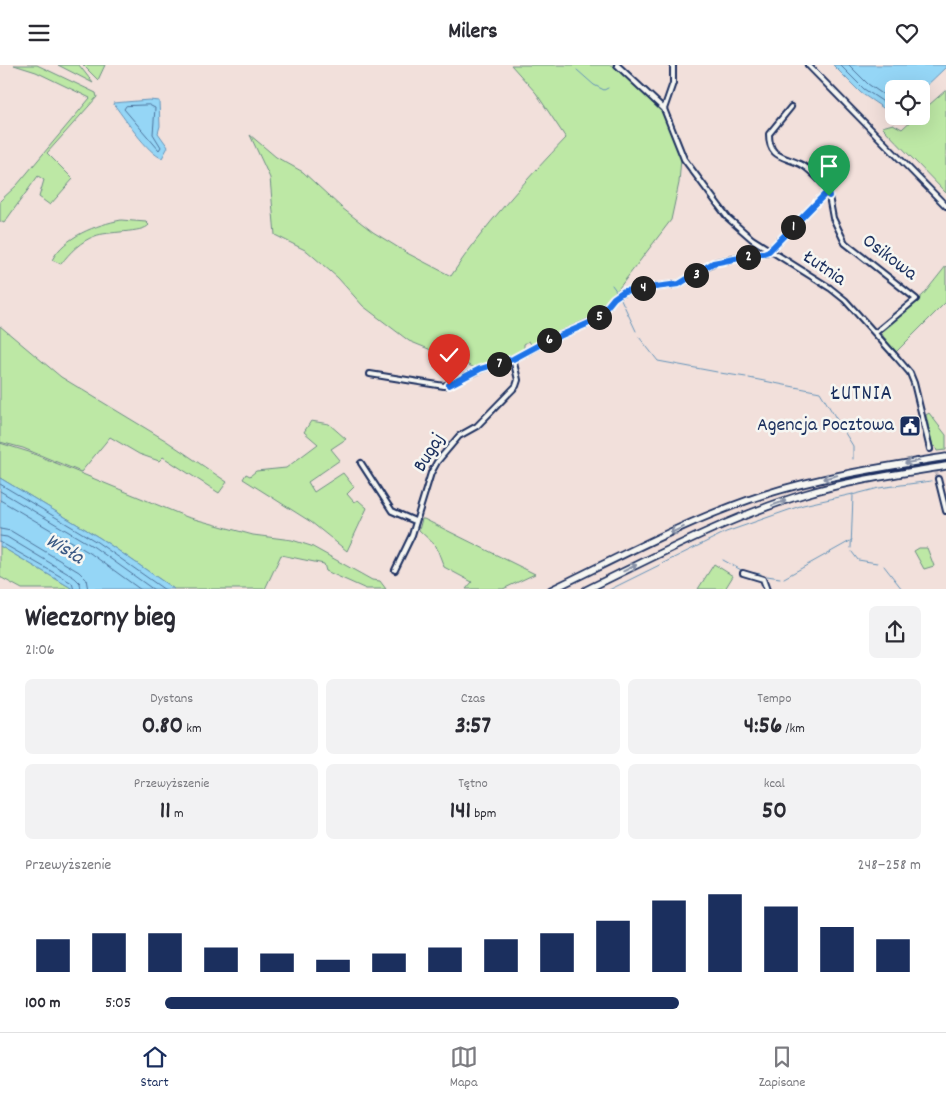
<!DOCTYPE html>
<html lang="pl">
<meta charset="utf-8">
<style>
body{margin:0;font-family:Dekko,sans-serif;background:#f2f2f3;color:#2b2b33;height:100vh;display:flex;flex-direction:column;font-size:19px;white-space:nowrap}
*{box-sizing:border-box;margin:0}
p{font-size:16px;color:#7c7c81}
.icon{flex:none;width:28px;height:28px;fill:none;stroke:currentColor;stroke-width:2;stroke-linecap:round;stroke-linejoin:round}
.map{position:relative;height:524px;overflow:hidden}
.panel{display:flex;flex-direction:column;background:#fff;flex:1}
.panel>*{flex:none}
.fabs{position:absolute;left:885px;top:15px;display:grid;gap:10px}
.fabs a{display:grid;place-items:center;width:45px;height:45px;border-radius:8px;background:#fff;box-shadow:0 5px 20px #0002;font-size:25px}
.pin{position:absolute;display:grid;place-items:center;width:42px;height:42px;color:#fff;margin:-51px -21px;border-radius:50% 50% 50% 0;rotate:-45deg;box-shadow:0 0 5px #0007}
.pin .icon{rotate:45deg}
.km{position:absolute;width:25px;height:25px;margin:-12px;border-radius:50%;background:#222;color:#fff;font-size:14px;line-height:25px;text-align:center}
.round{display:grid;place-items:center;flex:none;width:52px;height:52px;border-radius:8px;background:#f2f2f3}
.overview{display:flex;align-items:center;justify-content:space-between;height:85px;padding:0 25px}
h1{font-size:28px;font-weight:800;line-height:38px}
.stats{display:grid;grid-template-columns:repeat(3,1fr);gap:8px;height:85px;padding:5px 25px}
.stats div{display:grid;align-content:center;border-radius:8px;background:#f2f2f3;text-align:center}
.stats b{font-size:25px;font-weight:800}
.stats small{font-size:14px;font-weight:400}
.stats p{font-size:14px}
.chart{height:140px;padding:10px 25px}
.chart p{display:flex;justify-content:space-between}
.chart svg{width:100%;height:90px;margin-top:5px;stroke:#1b2f5e;stroke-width:6}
ul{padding:0 25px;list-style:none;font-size:16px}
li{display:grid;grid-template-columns:80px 60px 1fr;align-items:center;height:38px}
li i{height:12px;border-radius:6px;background:#1b2f5e}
header{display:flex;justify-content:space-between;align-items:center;height:65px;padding:0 25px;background:#fff;font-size:22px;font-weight:800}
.menu{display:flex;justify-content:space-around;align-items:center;height:70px;border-top:1px solid #e1e1e2;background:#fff;font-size:14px;color:#7c7c81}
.menu a{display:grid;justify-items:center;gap:2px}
.menu .current{color:#1b2f5e}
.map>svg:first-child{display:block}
</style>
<header><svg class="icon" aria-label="menu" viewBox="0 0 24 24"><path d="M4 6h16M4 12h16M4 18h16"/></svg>Milers<svg class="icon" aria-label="heart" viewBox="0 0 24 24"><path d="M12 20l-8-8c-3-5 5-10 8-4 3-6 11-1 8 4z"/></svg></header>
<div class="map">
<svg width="946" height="525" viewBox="0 0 946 525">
<rect width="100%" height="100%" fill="#f2e0db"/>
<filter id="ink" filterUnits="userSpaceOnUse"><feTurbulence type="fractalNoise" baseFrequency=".02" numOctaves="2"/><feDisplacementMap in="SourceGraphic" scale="10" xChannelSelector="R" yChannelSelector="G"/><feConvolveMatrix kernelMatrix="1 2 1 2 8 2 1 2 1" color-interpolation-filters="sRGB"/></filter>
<g filter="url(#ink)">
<path fill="#bde8a5" stroke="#6c8c82" d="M 14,0 L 37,0 L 96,28 L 97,32 L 47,88 L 73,114 L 50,140 L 39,132 L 44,115 L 38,111 L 4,158 L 0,156 L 0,136 L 17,120 L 90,33 L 36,7 Z
M 58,0 L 79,0 L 93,18 Z
M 83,0 L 105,0 L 98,15 Z
M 511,0 L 613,0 L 652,34 L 664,49 L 681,93 L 679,118 L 671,155 L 600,248 L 594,254 L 532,281 L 529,276 L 524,279 L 524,285 L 503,296 L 478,304 L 409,276 L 363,241 L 338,213 L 307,186 L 275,170 L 270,113 L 250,70 L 276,92 L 303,107 L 342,143 L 373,167 L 407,188 L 451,211 C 482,163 527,114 566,73 L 536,28 Z
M 946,25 L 946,128 L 882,62 L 893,59 L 902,64 L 916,51 L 921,51 L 921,47 Z
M 121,155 L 146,157 L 149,160 C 143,168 107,166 95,171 C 81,176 70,187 61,199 L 52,195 C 65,171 96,160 121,155 Z
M 946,201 L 946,237 L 896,287 L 883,271 L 881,265 L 923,230 Z
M 0,261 L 61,312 L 165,375 L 227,417 L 219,428 L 163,392 L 159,396 L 139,389 L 110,372 L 81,407 L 23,383 L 0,377 Z
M 929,348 L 946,370 L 946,385 L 937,386 L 935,381 L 933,382 L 926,350 Z
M 311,356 L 329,359 L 346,374 L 331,384 L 340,395 L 308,417 L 314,427 L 343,408 L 354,422 L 347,429 L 354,437 L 358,435 L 367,443 L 347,486 L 311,457 L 243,414 L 246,409 L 250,411 L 256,406 L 286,403 L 318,379 L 304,367 Z
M 0,378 L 29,387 L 187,452 L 253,470 L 292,475 L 311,481 L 372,515 L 380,516 L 386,524 L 366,524 L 326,506 L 324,499 L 281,490 L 265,524 L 174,524 L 100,473 L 0,413 Z
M 422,454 L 424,454 L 535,509 L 503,524 L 466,524 L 472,517 L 444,502 L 436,481 L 419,465 Z
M 0,481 L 73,524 L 22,524 L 0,512 Z
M 919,483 L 927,483 L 934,501 L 924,504 L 914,486 Z
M 714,499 L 733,511 L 725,524 L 698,524 Z"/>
<path fill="#95d6f6" stroke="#6493b9" d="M 833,0 L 946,0 L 946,2 L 921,26 L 921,24 L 894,24 L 892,49 L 861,28 Z
M 149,35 L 159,36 L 160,61 L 158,68 L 168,82 L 162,93 C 149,90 122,50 113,38 Z
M 0,413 L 100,473 L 174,524 L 73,524 L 0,481 Z"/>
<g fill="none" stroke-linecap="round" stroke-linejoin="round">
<path stroke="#4c729b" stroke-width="1" d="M 840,0 L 864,24 L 894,44
M 849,0 L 868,19 L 894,37
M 149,40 L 155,43 L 153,69 L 161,82 L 159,85 L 124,44 L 126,41 Z
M 0,419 L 97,477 L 165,525
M 0,426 L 94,482 L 154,525
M 0,435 L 90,488 L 141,525
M 0,464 L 11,466 L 79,507 L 86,514 L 88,525
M 0,471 L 7,472 L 75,513 L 80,518 L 81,525
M 0,477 L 72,518 L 74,525"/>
<path stroke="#6493b9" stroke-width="1" d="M 577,5 L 594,20 L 604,25 L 608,23
M 612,220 L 617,227
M 620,232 L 636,266
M 639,272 L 658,296 L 717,307
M 720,308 L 746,312
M 749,313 L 820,327 L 853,381 L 853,394
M 852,430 L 879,423 L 931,416
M 851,483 L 853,431
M 852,487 L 858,495 L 877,498
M 723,495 L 743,506
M 884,501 L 902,524
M 748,507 L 761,509
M 767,511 L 780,513
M 784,513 L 852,475
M 609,525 L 726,467 L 803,440 L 853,429"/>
<path stroke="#c7bdc2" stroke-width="4" stroke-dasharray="4 2" stroke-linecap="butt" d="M 930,384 L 938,414"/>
<g stroke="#1b2f5e" stroke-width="8">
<path id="minor" d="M 617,0 L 664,44 L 684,94 L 728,153 L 752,174 L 830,223 L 845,235 L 898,294 L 910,308 L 914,318 L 930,384
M 808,0 L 946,141
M 791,42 L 769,69 C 769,93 783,91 800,99 C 806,101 826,120 828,126
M 664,44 L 673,18 L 673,0
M 370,309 L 444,321 L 481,304 L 513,294
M 361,398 L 392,446 L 415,456
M 938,414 L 946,446
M 395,505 L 412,470 L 431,408 L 437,397 L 459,371 L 477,361 L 516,321 L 518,315 L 513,294 L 539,280 L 595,255 L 614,233 L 624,226 L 679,219 L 716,197 L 761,189 L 769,186 L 828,126 L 833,153 L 845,178 L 916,234 L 875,268
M 743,508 L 763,514 L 767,525"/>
</g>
<g stroke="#1b2f5e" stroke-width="9">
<path id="highway" d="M 551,525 C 621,491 690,454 763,430 C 823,411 884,402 946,392
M 586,525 C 658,490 729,452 805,429 C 851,415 899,409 946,401"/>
</g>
<use href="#minor" stroke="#f6f6f2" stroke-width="4"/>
<use href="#highway" stroke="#f6f6f2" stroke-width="5.5"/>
</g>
<defs><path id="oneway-shaft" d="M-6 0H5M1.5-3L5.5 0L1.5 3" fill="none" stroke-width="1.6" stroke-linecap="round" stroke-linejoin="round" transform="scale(1.25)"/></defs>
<g stroke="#8892a8">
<use href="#oneway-shaft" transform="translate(912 397) rotate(171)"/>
<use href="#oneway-shaft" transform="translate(830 412) rotate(166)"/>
<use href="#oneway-shaft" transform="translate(779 438) rotate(-19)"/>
<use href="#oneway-shaft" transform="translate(677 465) rotate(155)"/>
<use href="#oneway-shaft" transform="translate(630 503) rotate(-26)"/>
</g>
</g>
<g fill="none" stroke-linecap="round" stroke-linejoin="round" filter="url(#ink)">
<g stroke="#fff" stroke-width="10">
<path id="route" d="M 449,320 L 480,304 L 513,294 L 539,280 L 596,255 L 614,233 L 624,226 L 679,219 L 713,198 L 761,189 L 769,186 L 828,126 L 829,131"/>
</g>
<use href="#route" stroke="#1a73e8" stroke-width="6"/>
</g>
<defs>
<g id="civic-square" transform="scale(1.125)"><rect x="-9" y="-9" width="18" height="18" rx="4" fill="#1b2f5e" stroke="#f6f6f2"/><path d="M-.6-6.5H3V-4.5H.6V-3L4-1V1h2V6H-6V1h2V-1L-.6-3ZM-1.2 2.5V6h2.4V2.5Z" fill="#fff"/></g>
</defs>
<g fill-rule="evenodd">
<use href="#civic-square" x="910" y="361"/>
</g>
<g text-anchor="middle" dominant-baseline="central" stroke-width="5" stroke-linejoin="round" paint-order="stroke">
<g font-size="20" fill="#1b2f5e" stroke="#f6f6f2">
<text transform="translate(889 193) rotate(37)">Osikowa</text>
<text transform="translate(824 204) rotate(34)">Łutnia</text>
<text transform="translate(430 388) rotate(-58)">Bugaj</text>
</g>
<g font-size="20" fill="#1b2f5e" stroke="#f6f6f2" text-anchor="end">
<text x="894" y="361">Agencja Pocztowa</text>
</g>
<g font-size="21" letter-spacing="1" fill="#1b2f5e" stroke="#f6f6f2">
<text x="862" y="330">ŁUTNIA</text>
</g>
<g font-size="21" font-style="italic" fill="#3a5984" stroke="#f6f6f2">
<text transform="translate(64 485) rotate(31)">Wisła</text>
</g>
</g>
</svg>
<div class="fabs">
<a><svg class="icon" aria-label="locate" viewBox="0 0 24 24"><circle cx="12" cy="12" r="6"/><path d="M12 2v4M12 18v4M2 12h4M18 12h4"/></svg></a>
</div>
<div class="pin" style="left:829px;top:131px;background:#1e9e55"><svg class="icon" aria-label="arrive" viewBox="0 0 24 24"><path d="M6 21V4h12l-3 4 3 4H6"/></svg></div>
<div class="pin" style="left:449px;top:320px;background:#d93025"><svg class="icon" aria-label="check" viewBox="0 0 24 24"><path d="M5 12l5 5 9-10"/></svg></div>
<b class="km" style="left:793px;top:162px">1</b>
<b class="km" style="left:748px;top:192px">2</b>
<b class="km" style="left:696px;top:210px">3</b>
<b class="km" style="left:643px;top:223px">4</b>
<b class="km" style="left:599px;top:252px">5</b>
<b class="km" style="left:549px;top:275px">6</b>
<b class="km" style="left:499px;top:299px">7</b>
</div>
<section class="panel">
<div class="overview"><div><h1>Wieczorny bieg</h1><p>21:06</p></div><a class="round"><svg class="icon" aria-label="share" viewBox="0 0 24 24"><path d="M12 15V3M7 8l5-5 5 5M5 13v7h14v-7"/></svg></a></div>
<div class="stats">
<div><p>Dystans</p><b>0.80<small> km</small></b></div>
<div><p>Czas</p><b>3:57</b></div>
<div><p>Tempo</p><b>4:56<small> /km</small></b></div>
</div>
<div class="stats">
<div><p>Przewyższenie</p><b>11<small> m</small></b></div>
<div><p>Tętno</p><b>141<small> bpm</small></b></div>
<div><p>kcal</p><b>50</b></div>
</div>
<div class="chart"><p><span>Przewyższenie</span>248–258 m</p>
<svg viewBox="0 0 160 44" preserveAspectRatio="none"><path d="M5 44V28M15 44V25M25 44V25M35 44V32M45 44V35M55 44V38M65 44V35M75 44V32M85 44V28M95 44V25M105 44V19M115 44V9M125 44V6M135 44V12M145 44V22M155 44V28"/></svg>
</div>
<ul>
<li><b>100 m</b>5:05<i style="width:68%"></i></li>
</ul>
</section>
<nav class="menu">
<a class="current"><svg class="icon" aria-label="home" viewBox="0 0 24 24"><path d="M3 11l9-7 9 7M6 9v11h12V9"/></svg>Start</a>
<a><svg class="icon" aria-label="map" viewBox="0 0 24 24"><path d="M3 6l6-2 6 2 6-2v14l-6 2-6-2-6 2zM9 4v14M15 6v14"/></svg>Mapa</a>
<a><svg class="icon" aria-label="saved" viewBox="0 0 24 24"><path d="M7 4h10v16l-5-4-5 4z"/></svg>Zapisane</a>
</nav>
